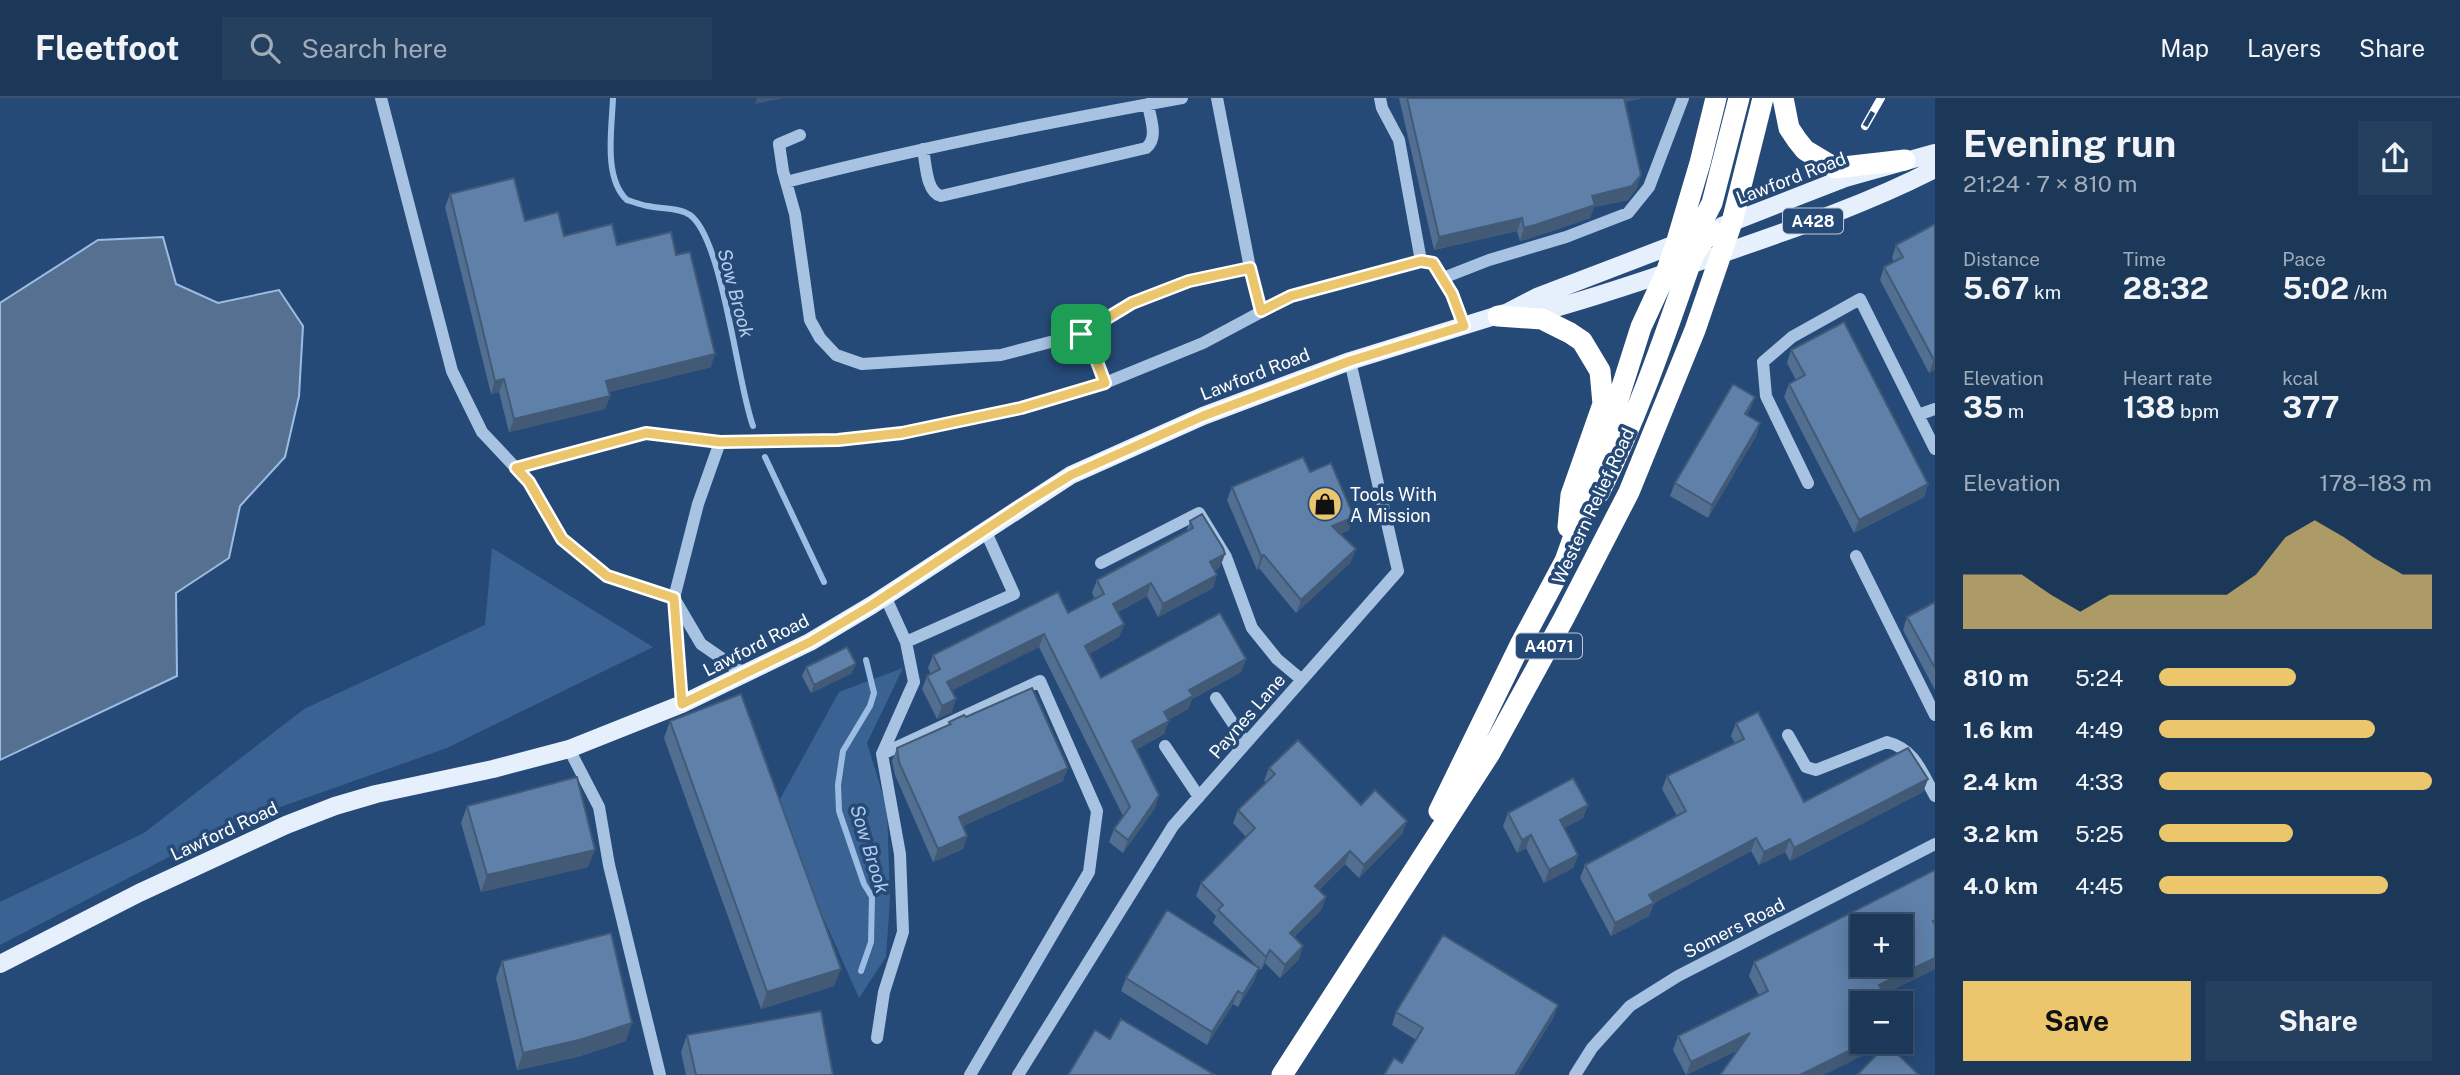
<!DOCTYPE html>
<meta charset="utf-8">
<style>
body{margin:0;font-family:"Public Sans",sans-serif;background:#253f5f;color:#f1f3f6;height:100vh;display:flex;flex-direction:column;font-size:26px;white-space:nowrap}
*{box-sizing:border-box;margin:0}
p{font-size:23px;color:#a0acba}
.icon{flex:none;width:38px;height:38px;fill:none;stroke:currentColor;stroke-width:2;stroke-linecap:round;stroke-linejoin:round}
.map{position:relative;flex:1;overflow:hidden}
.details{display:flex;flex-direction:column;background:#1c3859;width:525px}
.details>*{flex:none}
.controls{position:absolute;left:1850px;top:816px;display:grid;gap:14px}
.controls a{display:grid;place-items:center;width:63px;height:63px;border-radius:0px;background:#1c3859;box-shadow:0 4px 18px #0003,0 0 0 2px #3a526f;font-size:35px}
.pin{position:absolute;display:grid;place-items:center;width:60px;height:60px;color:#fff;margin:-30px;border-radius:14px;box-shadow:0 4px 10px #0006}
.round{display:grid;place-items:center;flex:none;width:74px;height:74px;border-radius:0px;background:#253f5f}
.head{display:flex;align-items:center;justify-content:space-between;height:119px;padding:0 28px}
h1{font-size:38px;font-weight:700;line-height:52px}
.figures{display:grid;grid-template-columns:repeat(3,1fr);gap:10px;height:119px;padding:7px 28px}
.figures div{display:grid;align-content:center}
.figures b{font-size:30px;font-weight:700}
.figures small{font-size:19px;font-weight:400}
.figures p{font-size:19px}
.chart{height:196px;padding:14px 28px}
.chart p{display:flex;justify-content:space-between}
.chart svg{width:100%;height:126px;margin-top:7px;fill:#ebc66d;opacity:.7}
.action{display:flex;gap:14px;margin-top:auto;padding:14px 28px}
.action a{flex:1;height:80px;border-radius:0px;background:#ebc66d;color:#111;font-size:28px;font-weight:700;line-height:80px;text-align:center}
.action a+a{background:#253f5f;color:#f1f3f6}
ul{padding:0 28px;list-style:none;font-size:23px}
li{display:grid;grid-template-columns:112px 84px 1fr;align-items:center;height:52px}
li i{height:18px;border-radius:9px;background:#ebc66d}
header{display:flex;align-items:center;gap:42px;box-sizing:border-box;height:98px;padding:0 35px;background:#1c3859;border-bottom:2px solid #3a526f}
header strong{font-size:33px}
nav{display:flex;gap:38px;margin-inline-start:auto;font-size:24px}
.search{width:490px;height:63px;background:#253f5f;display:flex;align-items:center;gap:18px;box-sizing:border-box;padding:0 24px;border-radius:0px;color:#a0acba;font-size:26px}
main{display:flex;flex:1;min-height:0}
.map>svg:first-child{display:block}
</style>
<header>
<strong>Fleetfoot</strong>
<div class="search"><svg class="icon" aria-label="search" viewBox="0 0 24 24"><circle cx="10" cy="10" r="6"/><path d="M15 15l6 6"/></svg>Search here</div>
<nav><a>Map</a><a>Layers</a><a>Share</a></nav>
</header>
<main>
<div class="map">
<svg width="1935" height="977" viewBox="0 0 1935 977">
<rect width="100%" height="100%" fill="#264a77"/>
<path fill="#3a6394" d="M 492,450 L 653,549 L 447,650 L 232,726 L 0,847 L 0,804 L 144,735 L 304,611 L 485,527 Z
M 903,570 L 867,645 L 887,710 L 890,801 L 886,859 L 859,900 L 820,812 L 779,703 L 839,594 Z"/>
<path fill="#567092" stroke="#9cbde3" stroke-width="2" d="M 163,139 L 176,186 L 218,205 L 279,192 L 303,228 L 299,298 L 285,359 L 240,408 L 229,460 L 176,495 L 177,578 L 0,662 L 0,205 L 98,142 Z"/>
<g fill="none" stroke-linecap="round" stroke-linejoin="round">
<path stroke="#9cbde3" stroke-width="6" d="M 613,0 C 612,30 603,80 627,102 C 634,104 641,107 648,108 C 660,111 679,109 690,117 C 723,141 737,285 753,328
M 765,359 L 824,484
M 861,873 L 871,844 L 872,799 L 864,786 L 839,713 L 838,687 L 843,653 L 870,608 L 874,595 L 866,562"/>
<path stroke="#a8c2e2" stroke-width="12" d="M 381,0 L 452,273 L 482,334 L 529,384 L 562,441 L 607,478 L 674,500 L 701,546 L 746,577
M 1217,0 L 1250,170 L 1261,213
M 1380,0 L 1382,10 L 1399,42 L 1421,163
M 800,37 L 779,46 L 783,73 L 795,116 L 810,222 L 820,240 L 836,257 L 862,266 L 1001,257 L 1081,236 L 1093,253 L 1105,285
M 923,51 C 926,66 926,94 941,98 L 1146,50 C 1159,40 1150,20 1148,6
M 786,84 C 917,50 1049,24 1182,0
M 1443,180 L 1489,162 L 1566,139 L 1628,115 L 1649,89 L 1683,0
M 1081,236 L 1132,205 L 1189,183 L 1250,170
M 1918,317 L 1935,311
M 516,370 L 647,335 L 720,344
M 1808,385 L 1766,298 L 1763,264 L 1792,239 L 1860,201 L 1935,351
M 1856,458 L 1935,617
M 1101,465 L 1199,415 L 1226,459 L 1252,530 L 1277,561 L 1302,582
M 906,544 L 1014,496 L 985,432
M 1216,600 L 1246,645
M 682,606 L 674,500 L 698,406 L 720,344 L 838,342 L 902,335 L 1021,310 L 1105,285 L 1203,245 L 1291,198 L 1421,163 L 1433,165 L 1453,196 L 1464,227
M 1788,637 L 1806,669 L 1816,672 L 1887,644 C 1915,651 1922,675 1935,698
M 1165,648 L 1199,699
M 569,651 L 599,709 L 609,767 L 660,977
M 882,656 L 1040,583 L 1097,713 L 1089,774 L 970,977
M 877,940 L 884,894 L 903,834 L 900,756 L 882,656 L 914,584 L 906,544 L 885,498
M 1018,977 L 1173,728 L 1398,473 L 1350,263
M 1575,977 L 1592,950 L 1630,908 L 1678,878 L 1935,746"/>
<path stroke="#e6effc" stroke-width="18" d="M 1722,128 L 1845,80 L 1935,55
M 1526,213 L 1548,212 C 1606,196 1664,176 1721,156 C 1793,131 1867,106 1935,71
M 0,866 L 139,795 L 286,727 L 335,708 L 376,696 L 493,671 L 569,651 L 682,606 L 810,544 L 872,507 L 1071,377 L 1203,318 L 1350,263 L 1508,214 L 1537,199 L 1686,142"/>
<path stroke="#fff" stroke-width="21" d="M 1783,0 L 1789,30 L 1797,42 L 1805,52 L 1835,70 L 1905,62
M 1692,144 L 1712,105 L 1739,0
M 1498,218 L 1542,221 L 1570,235 L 1582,243 L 1600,273 L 1603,306 L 1571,397 L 1568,429
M 1599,395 C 1636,322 1662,246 1689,169 L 1694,156 L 1711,132
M 1439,713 L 1520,547 L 1565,463 L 1581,418 L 1641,229 L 1666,175 L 1676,146 L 1700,65 L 1716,0
M 1282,977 L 1490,655 L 1564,520 L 1629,394 L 1695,232 L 1732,124 L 1763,0"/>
<g stroke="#fff" stroke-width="8">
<path id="rail" d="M 1865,28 L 1881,0"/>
</g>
<use href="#rail" stroke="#264a77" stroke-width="5" stroke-dasharray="16" stroke-linecap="butt"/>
</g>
<path fill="#526e91" d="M 1399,0 L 1642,0 L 1625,4 L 1637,90 L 1628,102 L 1594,109 L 1590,120 L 1531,140 L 1520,143 L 1517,133 L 1434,152 Z
M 450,96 L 564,138 L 676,157 L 711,269 L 609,294 L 610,298 L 605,311 L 509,334 L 499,294 L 491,296 L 445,109 Z
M 1935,126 L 1935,272 L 1929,275 L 1880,182 L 1884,169 L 1894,164 L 1892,160 L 1896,147 Z
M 1791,252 L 1928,386 L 1924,399 L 1854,435 L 1784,299 L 1789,286 L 1796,282 L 1787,265 Z
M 1755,299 L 1747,317 L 1760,325 L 1756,338 L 1708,420 L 1670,398 L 1675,385 Z
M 1310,374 L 1349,432 L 1340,436 L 1351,464 L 1296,515 L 1259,470 L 1257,472 L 1227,402 L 1232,389 Z
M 1190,423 L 1225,456 L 1220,469 L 1215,472 L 1213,490 L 1158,519 L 1147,498 L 1118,514 L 1124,526 L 1119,539 L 1089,556 L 1101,580 L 1246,561 L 1241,574 L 1192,601 L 1188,611 L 1168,622 L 1164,636 L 1137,651 L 1155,710 L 1123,755 L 1109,744 L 1114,731 L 1123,718 L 1039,549 L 952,592 L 952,614 L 937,621 L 922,591 L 927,578 L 931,576 L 928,570 L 933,557 L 1068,515 L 1095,501 L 1092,495 L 1097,482 L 1186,434 Z
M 1935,504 L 1935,592 L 1903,532 L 1907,519 Z
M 806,569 L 852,575 L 811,595 L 802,578 Z
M 966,619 L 1063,683 L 963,728 L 967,738 L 963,751 L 933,764 L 895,677 L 892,663 L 897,650 L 948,627 L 949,624 Z
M 670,623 L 834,888 L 761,911 L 664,640 Z
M 1736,625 L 1804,704 L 1928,681 L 1923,694 L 1790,763 L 1785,754 L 1759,767 L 1751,753 L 1654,805 L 1649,818 L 1611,838 L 1580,780 L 1585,767 L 1677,718 L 1662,691 L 1667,678 L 1735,645 L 1731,638 Z
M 1269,670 L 1361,707 L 1407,723 L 1402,736 L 1359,780 L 1345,766 L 1319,792 L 1326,799 L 1321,812 L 1294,839 L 1299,861 L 1280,880 L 1265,865 L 1261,872 L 1259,870 L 1254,883 L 1238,909 L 1233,906 L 1207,947 L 1121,893 L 1126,880 L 1258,869 L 1213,825 L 1216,818 L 1196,798 L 1201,785 L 1246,739 L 1233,725 L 1238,712 L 1266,684 L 1264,683 Z
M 1588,707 L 1583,720 L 1564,730 L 1578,757 L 1573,770 L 1544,785 L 1526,750 L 1517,755 L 1503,728 L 1508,715 Z
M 467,708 L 588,769 L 481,794 L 461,725 Z
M 1935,772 L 1935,871 L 1884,896 L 1892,943 L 1823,977 L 1720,977 L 1738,952 L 1686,977 L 1673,952 L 1678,938 L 1759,897 L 1749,878 L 1754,864 Z
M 502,863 L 626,943 L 577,959 L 517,972 L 496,880 Z
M 1558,907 L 1553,920 L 1518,977 L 1384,977 L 1402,965 L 1416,942 L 1392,927 L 1396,914 Z
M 687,937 L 833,977 L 686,977 L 681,954 Z"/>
<path fill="#425a76" d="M 757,0 L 784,0 L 755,6 Z
M 1620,0 L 1642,0 L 1618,6 Z
M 1641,77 L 1637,90 L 1628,102 L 1594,109 L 1590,120 L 1531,140 L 1520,143 L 1524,130 L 1592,98 Z
M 1522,120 L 1517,133 L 1434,152 L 1439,139 Z
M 715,256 L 711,269 L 601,296 L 606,283 Z
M 1935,261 L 1935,272 L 1929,275 L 1934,262 Z
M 504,281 L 499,294 L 491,296 L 495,283 Z
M 610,298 L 605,311 L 509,334 L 514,321 Z
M 1755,299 L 1750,312 L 1740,329 L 1745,316 Z
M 1760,325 L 1756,338 L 1708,420 L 1712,407 Z
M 1928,386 L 1924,399 L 1854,435 L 1859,422 Z
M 1354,419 L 1349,432 L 1327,441 L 1332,428 Z
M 1356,451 L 1351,464 L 1296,515 L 1301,502 Z
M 1225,456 L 1220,469 L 1206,477 L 1210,464 Z
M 1264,457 L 1259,470 L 1257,472 L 1261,458 Z
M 1217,477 L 1213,490 L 1158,519 L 1163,506 Z
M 1151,485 L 1147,498 L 1108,519 L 1113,506 Z
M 1124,526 L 1119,539 L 1080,561 L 1085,548 Z
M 1044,536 L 1039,549 L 943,597 L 947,584 Z
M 1246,561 L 1241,574 L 1192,601 L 1188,611 L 1159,627 L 1164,614 L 1189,592 Z
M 856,566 L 852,575 L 811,595 L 814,587 Z
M 956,601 L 952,614 L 937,621 L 942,608 Z
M 1169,623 L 1164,636 L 1128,656 L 1132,643 Z
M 1068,670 L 1063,683 L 954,732 L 959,719 Z
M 1928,681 L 1923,694 L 1790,763 L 1794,750 Z
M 1159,697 L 1155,710 L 1123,755 L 1128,742 Z
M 1588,707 L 1583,720 L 1555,735 L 1560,722 Z
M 1407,723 L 1402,736 L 1359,780 L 1364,767 Z
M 1531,737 L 1526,750 L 1517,755 L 1522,742 Z
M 967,738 L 963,751 L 933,764 L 938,751 Z
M 1756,740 L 1751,753 L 1645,810 L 1649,797 Z
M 1790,741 L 1785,754 L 1759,767 L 1764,754 Z
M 595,752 L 588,769 L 481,794 L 487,777 Z
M 1350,753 L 1345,766 L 1310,801 L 1315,788 Z
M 1578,757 L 1573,770 L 1544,785 L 1549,772 Z
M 1326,799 L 1321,812 L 1285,848 L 1290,835 Z
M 1654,805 L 1649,818 L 1611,838 L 1615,825 Z
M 1303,848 L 1299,861 L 1280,880 L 1285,867 Z
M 1270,852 L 1265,865 L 1261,872 L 1266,859 Z
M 1935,860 L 1935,871 L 1874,901 L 1879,887 Z
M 1259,870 L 1254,883 L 1238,909 L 1243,896 Z
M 841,871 L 834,888 L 761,911 L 767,894 Z
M 1238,893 L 1233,906 L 1207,947 L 1212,934 Z
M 1558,907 L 1553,920 L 1518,977 L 1515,977 Z
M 632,925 L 626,943 L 577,959 L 517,972 L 523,955 Z
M 1750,935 L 1745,948 L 1686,977 L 1691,964 Z
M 1869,943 L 1892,943 L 1823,977 L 1800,977 Z"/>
<path fill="#5f80a9" stroke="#425a76" stroke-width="2" fill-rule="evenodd" d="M 1407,0 L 1624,0 L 1641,77 L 1632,88 L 1592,98 L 1595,107 L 1535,127 L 1524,130 L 1522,120 L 1439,139 Z
M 514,80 L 525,123 L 558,114 L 564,138 L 612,126 L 617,147 L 671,134 L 676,157 L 690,154 L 715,256 L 606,283 L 610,298 L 514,321 L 504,281 L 495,283 L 450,96 Z
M 1935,126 L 1935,261 L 1934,262 L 1884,169 L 1903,159 L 1896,147 Z
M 1844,224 L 1928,386 L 1859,422 L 1789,286 L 1805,277 L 1791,252 Z
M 1733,286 L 1755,299 L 1745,316 L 1760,325 L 1712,407 L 1675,385 Z
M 1303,359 L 1310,374 L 1331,365 L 1354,419 L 1332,428 L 1356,451 L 1301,502 L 1264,457 L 1261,458 L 1232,389 Z
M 1202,416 L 1223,450 L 1225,456 L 1210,464 L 1217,477 L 1163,506 L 1151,485 L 1113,506 L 1124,526 L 1085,548 L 1101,580 L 1220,515 L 1246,561 L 1189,592 L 1193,598 L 1164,614 L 1169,623 L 1132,643 L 1159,697 L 1128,742 L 1114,731 L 1130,709 L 1044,536 L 947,584 L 956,601 L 942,608 L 927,578 L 940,571 L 933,557 L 1058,494 L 1068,515 L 1104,496 L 1097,482 L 1193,430 L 1190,423 Z
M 1935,504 L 1935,570 L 1907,519 Z
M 847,549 L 856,566 L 814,587 L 806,569 Z
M 1032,590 L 1068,670 L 959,719 L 967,738 L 938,751 L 899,664 L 897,650 L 951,626 L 949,624 L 964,617 L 966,619 Z
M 741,596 L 841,871 L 767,894 L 670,623 Z
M 1758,614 L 1804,704 L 1908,650 L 1928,681 L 1794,750 L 1790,741 L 1764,754 L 1756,740 L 1649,797 L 1654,805 L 1615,825 L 1585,767 L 1686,713 L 1667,678 L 1744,641 L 1736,625 Z
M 1298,642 L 1361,707 L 1375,692 L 1407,723 L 1364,767 L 1350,753 L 1315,788 L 1326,799 L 1290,835 L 1303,848 L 1285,867 L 1270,852 L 1266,859 L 1218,812 L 1223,807 L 1201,785 L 1255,730 L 1238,712 L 1275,676 L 1269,670 Z
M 577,679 L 595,752 L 487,777 L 467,708 Z
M 1573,680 L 1588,707 L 1560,722 L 1578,757 L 1549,772 L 1531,737 L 1522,742 L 1508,715 Z
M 1935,772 L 1935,822 L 1933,823 L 1935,827 L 1935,860 L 1879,887 L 1889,905 L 1862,905 L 1862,943 L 1869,943 L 1800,977 L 1720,977 L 1750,935 L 1691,964 L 1678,938 L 1768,893 L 1754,864 ZM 1862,828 L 1900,828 L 1900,866 L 1862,866 Z
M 1167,812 L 1259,870 L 1243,896 L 1238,893 L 1212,934 L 1126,880 Z
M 611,835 L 632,925 L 583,941 L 523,955 L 502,863 Z
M 1443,837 L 1558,907 L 1515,977 L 1384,977 L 1394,960 L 1402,965 L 1423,930 L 1396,914 Z
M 821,913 L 833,977 L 696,977 L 687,937 Z
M 1121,921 L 1215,977 L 1068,977 L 1095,932 L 1110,941 Z
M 1887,946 L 1919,977 L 1857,977 Z"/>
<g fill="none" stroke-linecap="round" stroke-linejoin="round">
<g stroke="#fff" stroke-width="14">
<path id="route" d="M 1421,163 L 1433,165 L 1452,196 L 1464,228 L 1350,263 L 1203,318 L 1071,377 L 1027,404 L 872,507 L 810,544 L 682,606 L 674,500 L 607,478 L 562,441 L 529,384 L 516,370 L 646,335 L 720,344 L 838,342 L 902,335 L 1021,310 L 1105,285 L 1093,253 L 1081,236 L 1132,205 L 1189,183 L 1250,170 L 1261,213 L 1291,198 Z"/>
</g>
<use href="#route" stroke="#ebc66d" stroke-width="9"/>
</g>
<defs>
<g id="shop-disc" transform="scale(1.75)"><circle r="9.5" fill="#ebc66d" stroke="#264a77"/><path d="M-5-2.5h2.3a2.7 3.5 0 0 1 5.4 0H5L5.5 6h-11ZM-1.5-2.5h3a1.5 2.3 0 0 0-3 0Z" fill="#111"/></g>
</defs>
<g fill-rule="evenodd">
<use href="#shop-disc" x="1325" y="406"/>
</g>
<g text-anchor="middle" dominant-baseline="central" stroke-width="7" stroke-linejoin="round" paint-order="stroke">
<g fill="#264a77" stroke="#bec9d6" stroke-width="2">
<rect x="1783" y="110.5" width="60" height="25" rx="5"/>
<rect x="1516" y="535.5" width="66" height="25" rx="5"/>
</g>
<g font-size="16" font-weight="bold" fill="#fff">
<text x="1813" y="123">A428</text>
<text x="1549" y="548">A4071</text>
</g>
<g font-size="18" fill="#fff" stroke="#264a77">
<text transform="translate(1791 80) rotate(-21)">Lawford Road</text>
<text transform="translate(1255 276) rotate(-21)">Lawford Road</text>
<text transform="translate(1593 408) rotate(-65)">Western Relief Road</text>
<text transform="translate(756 547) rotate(-27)">Lawford Road</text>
<text transform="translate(1247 618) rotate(-49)">Paynes Lane</text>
<text transform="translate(224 733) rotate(-25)">Lawford Road</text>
<text transform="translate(1734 830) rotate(-27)">Somers Road</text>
</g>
<g font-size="18" fill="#fff" stroke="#264a77" text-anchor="start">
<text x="1350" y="396">Tools With<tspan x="1350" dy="21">A Mission</tspan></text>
</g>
<g font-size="19" font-style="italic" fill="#b3ccea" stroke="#264a77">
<text transform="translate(736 195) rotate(75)">Sow Brook</text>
<text transform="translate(870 751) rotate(73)">Sow Brook</text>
</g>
</g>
</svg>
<div class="controls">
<a>+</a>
<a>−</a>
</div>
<div class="pin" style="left:1081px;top:236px;background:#1e9e55"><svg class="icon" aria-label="arrive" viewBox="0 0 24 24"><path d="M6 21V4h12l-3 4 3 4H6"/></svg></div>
</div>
<section class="details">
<div class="head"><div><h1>Evening run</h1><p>21:24 · 7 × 810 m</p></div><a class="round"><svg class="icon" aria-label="share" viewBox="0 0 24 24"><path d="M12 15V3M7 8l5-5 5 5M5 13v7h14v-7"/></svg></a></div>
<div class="figures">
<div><p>Distance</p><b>5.67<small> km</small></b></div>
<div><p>Time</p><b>28:32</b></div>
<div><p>Pace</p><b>5:02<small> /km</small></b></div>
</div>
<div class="figures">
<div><p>Elevation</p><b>35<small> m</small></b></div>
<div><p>Heart rate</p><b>138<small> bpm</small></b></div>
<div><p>kcal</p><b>377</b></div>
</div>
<div class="chart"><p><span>Elevation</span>178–183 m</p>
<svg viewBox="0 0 160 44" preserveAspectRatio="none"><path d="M0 44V25L10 25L20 25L30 32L40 38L50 32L60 32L70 32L80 32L90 32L100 25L110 12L120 6L130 12L140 19L150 25L160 25V44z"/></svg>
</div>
<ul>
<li><b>810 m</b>5:24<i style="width:50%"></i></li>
<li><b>1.6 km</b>4:49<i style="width:79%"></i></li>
<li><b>2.4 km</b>4:33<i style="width:100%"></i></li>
<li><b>3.2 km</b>5:25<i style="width:49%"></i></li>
<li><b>4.0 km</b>4:45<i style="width:84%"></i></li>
</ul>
<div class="action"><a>Save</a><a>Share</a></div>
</section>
</main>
